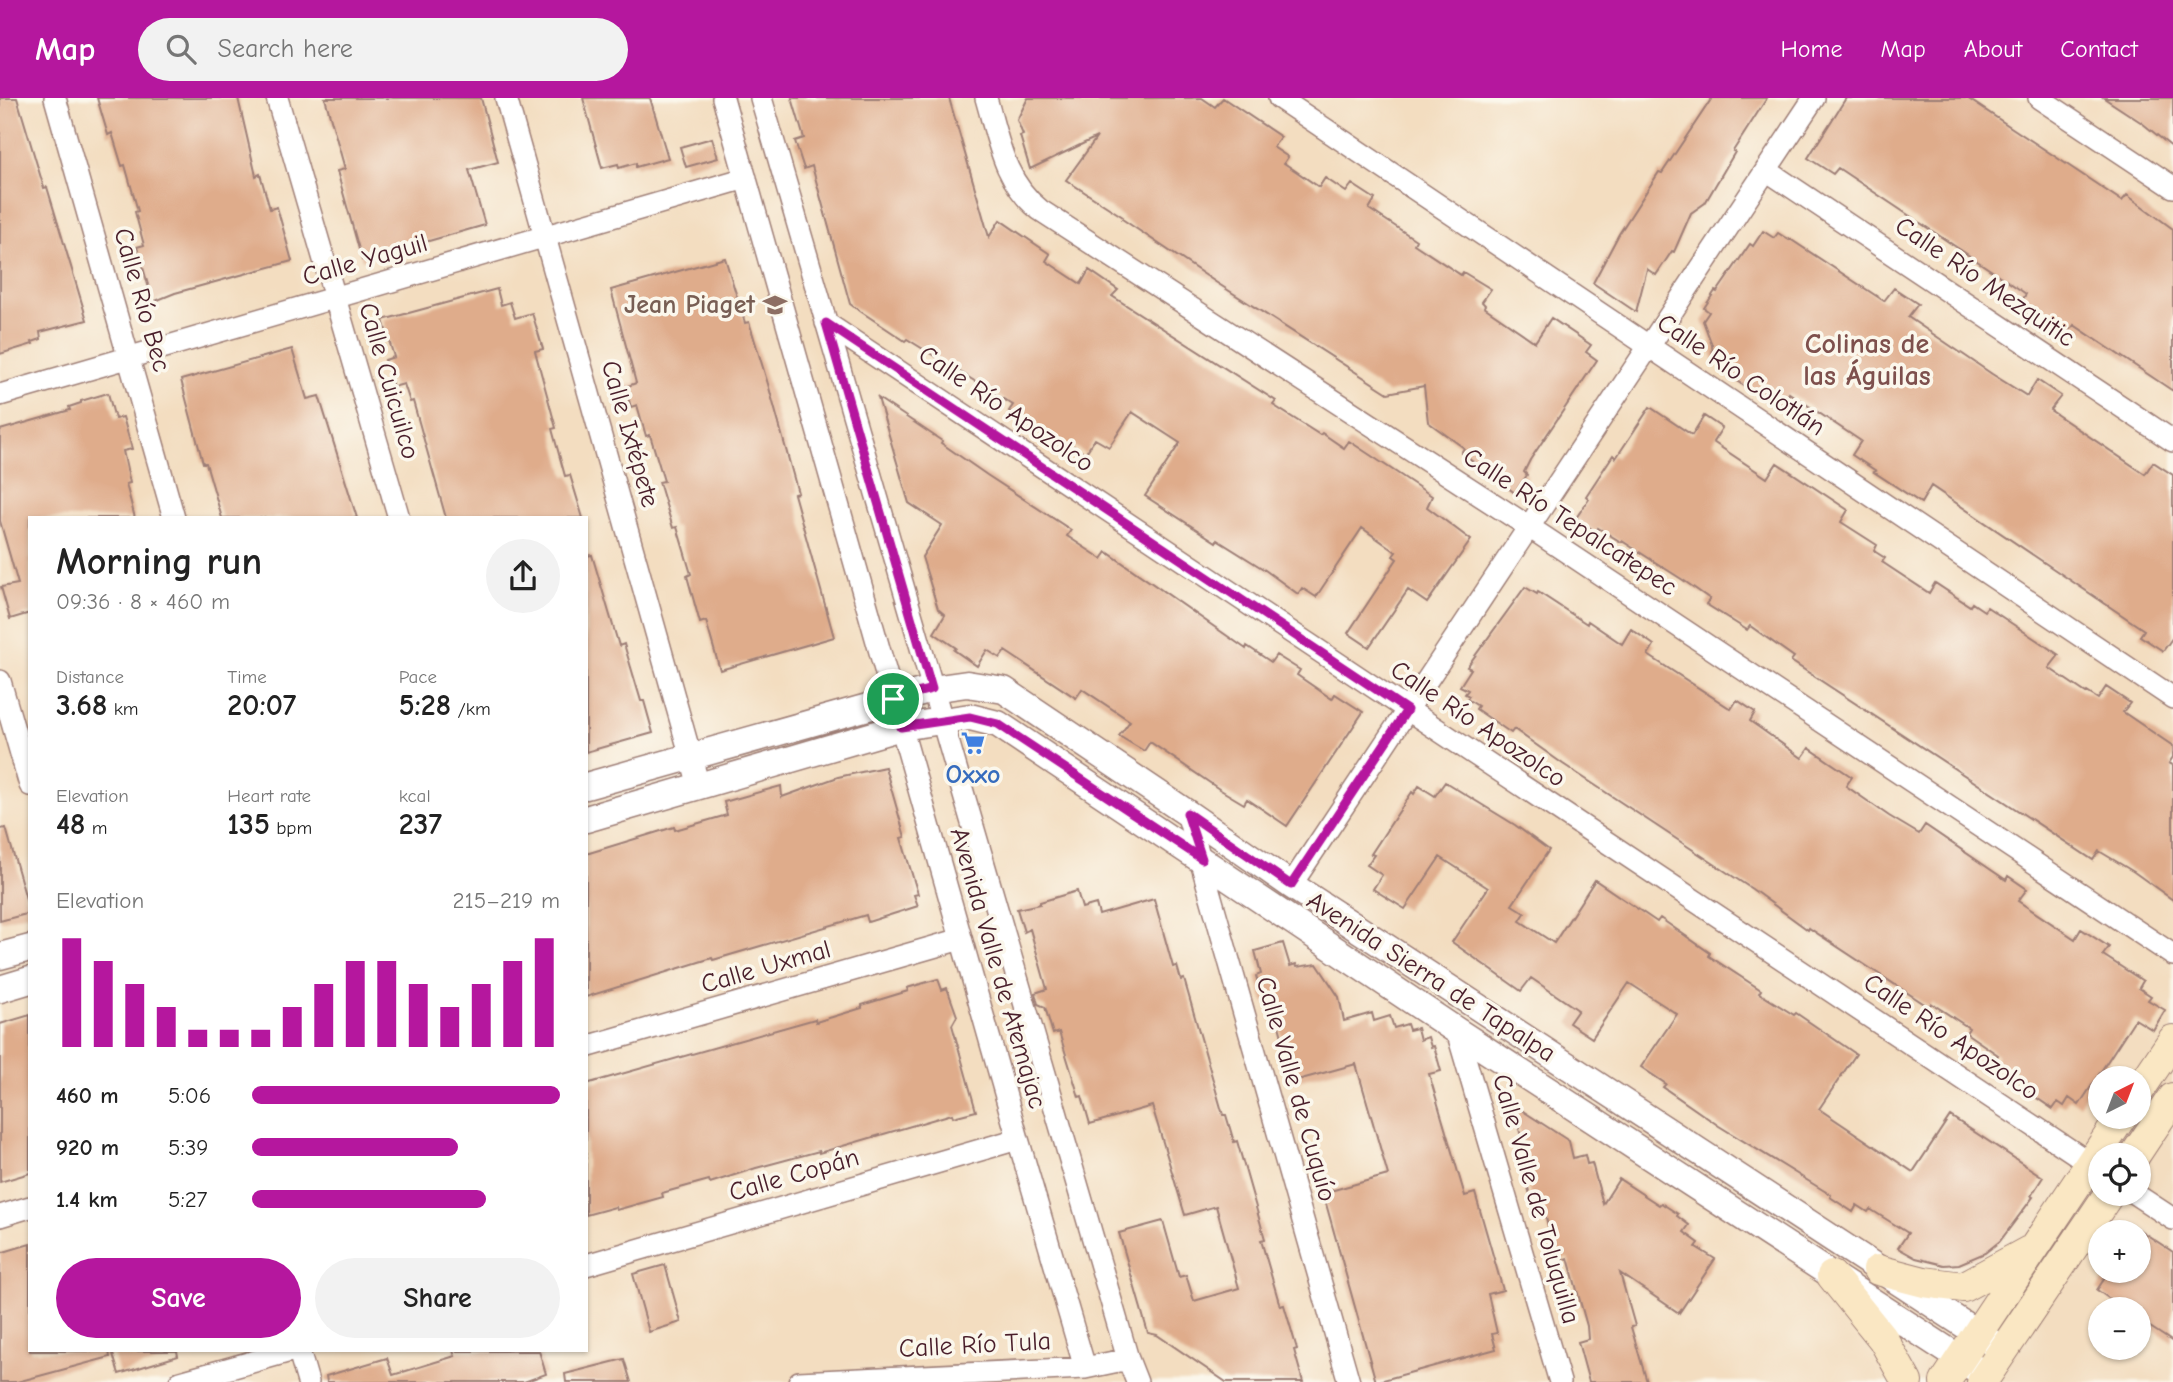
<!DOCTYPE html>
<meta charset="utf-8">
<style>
body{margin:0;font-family:"Comic Neue",sans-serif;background:#f2f2f2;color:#222;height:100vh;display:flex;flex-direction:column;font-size:26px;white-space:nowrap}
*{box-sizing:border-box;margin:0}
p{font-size:23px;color:#767676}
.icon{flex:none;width:38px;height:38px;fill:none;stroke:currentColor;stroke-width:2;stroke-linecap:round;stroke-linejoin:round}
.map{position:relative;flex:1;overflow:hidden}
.sheet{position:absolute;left:28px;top:418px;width:560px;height:836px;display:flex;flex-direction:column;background:#fff;border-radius:0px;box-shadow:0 2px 5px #0004}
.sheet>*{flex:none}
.needle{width:46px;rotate:42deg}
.tools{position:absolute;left:2088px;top:968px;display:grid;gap:14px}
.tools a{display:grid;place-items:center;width:63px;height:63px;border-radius:50%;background:#fff;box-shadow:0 2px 5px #0004;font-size:35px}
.pin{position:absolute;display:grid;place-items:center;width:60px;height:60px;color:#fff;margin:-30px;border:4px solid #fff;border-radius:50%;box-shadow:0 2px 7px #0007}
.round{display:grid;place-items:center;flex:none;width:74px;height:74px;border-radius:37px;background:#f2f2f2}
.headline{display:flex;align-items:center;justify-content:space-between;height:119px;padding:0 28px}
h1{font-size:38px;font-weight:600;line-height:52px}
.figures{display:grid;grid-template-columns:repeat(3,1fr);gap:10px;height:119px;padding:7px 28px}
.figures div{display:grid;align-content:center}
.figures b{font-size:30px;font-weight:600}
.figures small{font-size:19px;font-weight:400}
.figures p{font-size:19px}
.chart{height:196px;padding:14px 28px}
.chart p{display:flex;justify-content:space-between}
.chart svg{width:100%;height:126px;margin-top:7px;stroke:#b5179e;stroke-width:6}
.primary-button{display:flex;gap:14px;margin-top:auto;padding:14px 28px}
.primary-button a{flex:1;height:80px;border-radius:42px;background:#b5179e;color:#fff;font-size:28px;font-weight:600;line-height:80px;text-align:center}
.primary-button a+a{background:#f2f2f2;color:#222}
ul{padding:0 28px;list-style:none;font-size:23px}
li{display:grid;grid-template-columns:112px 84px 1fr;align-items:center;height:52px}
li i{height:18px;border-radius:9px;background:#b5179e}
header{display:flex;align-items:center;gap:42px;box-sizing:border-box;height:98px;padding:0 35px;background:#b5179e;color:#fff}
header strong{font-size:33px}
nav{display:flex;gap:38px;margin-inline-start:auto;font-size:24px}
.search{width:490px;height:63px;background:#f2f2f2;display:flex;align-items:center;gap:18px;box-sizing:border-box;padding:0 24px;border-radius:38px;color:#767676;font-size:26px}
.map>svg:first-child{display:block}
</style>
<header>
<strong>Map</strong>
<div class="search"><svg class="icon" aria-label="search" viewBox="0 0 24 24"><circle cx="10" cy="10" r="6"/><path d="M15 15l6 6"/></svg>Search here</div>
<nav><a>Home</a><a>Map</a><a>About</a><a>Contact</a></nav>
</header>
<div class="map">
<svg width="2173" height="1284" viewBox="0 0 2173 1284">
<rect width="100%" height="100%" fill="#fbf7ec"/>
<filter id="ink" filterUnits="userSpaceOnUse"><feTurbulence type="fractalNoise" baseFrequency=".0143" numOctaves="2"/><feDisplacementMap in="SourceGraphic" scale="14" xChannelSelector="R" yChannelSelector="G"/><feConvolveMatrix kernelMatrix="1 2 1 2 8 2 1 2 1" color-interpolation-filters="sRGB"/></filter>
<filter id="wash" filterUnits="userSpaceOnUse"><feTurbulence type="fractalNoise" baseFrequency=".00686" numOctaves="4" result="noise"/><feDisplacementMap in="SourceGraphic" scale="28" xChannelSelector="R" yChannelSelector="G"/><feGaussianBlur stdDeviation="1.57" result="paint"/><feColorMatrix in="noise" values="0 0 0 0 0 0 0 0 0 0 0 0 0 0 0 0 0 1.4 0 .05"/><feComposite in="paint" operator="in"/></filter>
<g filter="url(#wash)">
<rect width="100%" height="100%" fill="#f3ddc0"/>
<g id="blocks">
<path fill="#dfac8b" d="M 0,0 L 17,0 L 44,90 L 47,89 L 87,222 L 40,234 L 41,241 L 32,244 L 33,246 L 0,256 Z
M 97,0 L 238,0 L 256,78 L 260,76 L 270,111 L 277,109 L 292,163 L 175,195 L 153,204 L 137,149 L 144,147 L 135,114 L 138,113 L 125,67 L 122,68 L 112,35 L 108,37 Z
M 325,0 L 481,0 L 498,64 L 469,72 L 485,127 L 362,162 L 337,73 L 345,71 Z
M 583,0 L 650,0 L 668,60 L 636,69 L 636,65 L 619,70 L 618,66 L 602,70 Z
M 792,0 L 949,0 L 989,139 L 1000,122 L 1050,156 L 1046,163 L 1081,186 L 1089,172 L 1118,192 L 1112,198 L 1276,303 L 1273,307 L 1320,337 L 1322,335 L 1344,350 L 1349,343 L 1432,398 L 1427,409 L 1471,442 L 1427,505 L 1408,492 L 1369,549 L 1348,535 L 1397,461 L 1393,458 L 1396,454 L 1362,430 L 1316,499 L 1302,490 L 1298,496 L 1265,472 L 1217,442 L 1216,444 L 1145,398 L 1180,345 L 1132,314 L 1109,349 L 1095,341 L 1085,356 L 1074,348 L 1072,352 L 1009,313 L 1013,307 L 907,241 L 905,243 L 854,209 L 850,206 L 812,68 L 804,71 L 795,43 L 804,40 Z
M 1028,0 L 1202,0 L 1215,9 L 1223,0 L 1281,39 L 1273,49 L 1288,59 L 1284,65 L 1319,89 L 1325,80 L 1346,94 L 1352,86 L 1375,101 L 1369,111 L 1416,142 L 1414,146 L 1461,177 L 1463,174 L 1491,191 L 1482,204 L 1485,207 L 1484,209 L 1535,244 L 1551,220 L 1591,247 L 1586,254 L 1597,262 L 1530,362 L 1524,374 L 1527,377 L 1515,395 L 1461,355 L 1464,350 L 1428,324 L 1424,288 L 1388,295 L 1217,185 L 1122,121 L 1123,119 L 1066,82 L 1097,39 L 1030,71 L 1020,38 L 1023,37 L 1017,22 Z
M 1712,0 L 1767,0 L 1733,53 L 1735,54 L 1705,105 L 1691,115 L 1674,154 L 1672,153 L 1656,177 L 1647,171 L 1636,214 L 1593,185 L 1619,136 L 1659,74 L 1662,75 Z
M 1846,0 L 1967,0 L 2122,103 L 2127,97 L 2173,131 L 2173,293 L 2074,227 L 2065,240 L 2018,209 L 2026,196 L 2016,189 L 1838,70 L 1833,76 L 1808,60 Z
M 2104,0 L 2173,0 L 2173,50 L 2142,25 Z
M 712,40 L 718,60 L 686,69 L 680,49 Z
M 1763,133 L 1774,140 L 1778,135 L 1789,142 L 1790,141 L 1884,203 L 1894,190 L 1918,206 L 1908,219 L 1992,276 L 2027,298 L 2037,282 L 2061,298 L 2050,312 L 2145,376 L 2153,364 L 2173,377 L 2173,539 L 2163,553 L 2140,538 L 2144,532 L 1931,388 L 1921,405 L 1874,374 L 1876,373 L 1852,357 L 1861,343 L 1789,295 L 1780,311 L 1723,274 L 1719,264 L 1713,260 L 1712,247 L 1703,223 L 1709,214 L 1704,210 L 1715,193 L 1717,194 L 1750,146 L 1753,148 Z
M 725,160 L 745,225 L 749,224 L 768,286 L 798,395 L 794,396 L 834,539 L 720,572 L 706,523 L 700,525 L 687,478 L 691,476 L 677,429 L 673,430 L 659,384 L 664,383 L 650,337 L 646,338 L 637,307 L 631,309 L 625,289 L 636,285 L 611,192 Z
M 497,191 L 501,207 L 510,204 L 515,220 L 532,215 L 543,251 L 535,253 L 556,330 L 552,331 L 565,378 L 570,377 L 583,420 L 446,420 L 413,303 L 410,304 L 404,286 L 393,289 L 385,262 L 394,259 L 383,222 Z
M 292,251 L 307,301 L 319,298 L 357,420 L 222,420 L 206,365 L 203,365 L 181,282 Z
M 108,295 L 115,321 L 123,319 L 132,351 L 123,353 L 130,385 L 126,386 L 135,420 L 30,420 L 30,515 L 10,521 L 1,489 L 18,486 L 0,423 L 0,332 L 70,312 L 69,309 L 81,305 L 81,303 Z
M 878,300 L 942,343 L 941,345 L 987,377 L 1071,432 L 1067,438 L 1102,461 L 1107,454 L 1246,551 L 1247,548 L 1271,564 L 1276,557 L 1300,572 L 1297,577 L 1332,601 L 1335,596 L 1363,614 L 1287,728 L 1247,701 L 1244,706 L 1219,691 L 1150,644 L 1144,653 L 1119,638 L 1130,623 L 1082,591 L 1076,600 L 1005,553 L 1000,560 L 987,552 L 977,568 L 954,552 L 956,550 L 934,535 L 945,517 L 938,511 L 922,459 L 942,427 L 909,405 Z
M 1650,309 L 1692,337 L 1704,318 L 1722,330 L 1713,344 L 1767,380 L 1777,365 L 1848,412 L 1841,424 L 1877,447 L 1874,453 L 1885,460 L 1882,464 L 1929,495 L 1935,485 L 1970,508 L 1972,505 L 1984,513 L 1987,509 L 2059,557 L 2049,570 L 2086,595 L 2087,594 L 2098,601 L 2106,589 L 2130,605 L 2123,614 L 2173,648 L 2173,659 L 2169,665 L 2173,667 L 2173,802 L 2134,774 L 2099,753 L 2093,762 L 1791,563 L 1794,559 L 1750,528 L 1747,532 L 1706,506 L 1710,501 L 1683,482 L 1622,443 L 1621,444 L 1598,430 L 1596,434 L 1576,420 L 1589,401 L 1586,398 L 1613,357 L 1616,360 Z
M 592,457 L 619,548 L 624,546 L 641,603 L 644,603 L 653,635 L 586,654 L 586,458 Z
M 1525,489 L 1537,496 L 1538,494 L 1587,526 L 1588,523 L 1622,546 L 1631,531 L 1654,547 L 1648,557 L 1731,611 L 1737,602 L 1755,614 L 1750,623 L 1802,660 L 1809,650 L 1852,679 L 1846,688 L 1889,718 L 1919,736 L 1925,727 L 2006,782 L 2008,778 L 2027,791 L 2018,803 L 2075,841 L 2081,831 L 2109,849 L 2103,857 L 2143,883 L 2139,890 L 2151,898 L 2148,902 L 2165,912 L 2153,932 L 2135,921 L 2079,1007 L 2069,1000 L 2064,1008 L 2058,1004 L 2053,1011 L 2028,994 L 2032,988 L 1994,963 L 1998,957 L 1966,935 L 1969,930 L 1931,905 L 1929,909 L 1809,830 L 1808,832 L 1752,791 L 1563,666 L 1514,631 L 1511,635 L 1476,611 L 1478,608 L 1467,601 L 1469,598 L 1465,596 L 1468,592 L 1460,588 L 1471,571 L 1467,569 Z
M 885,669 L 905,739 L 901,740 L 918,796 L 914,797 L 918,808 L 868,824 L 866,817 L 713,862 L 712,860 L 586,899 L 586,756 L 674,729 L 675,732 L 727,717 L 724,704 L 781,688 L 782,699 L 838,679 Z
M 1445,684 L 1515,727 L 1549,752 L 1512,807 L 1525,815 L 1520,823 L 1554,845 L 1595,782 L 1657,824 L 1660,820 L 1710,855 L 1709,858 L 1761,892 L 1759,895 L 1794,917 L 1796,915 L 1856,956 L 1819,1011 L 1913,1074 L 1950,1018 L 2043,1079 L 2031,1098 L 2033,1099 L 2000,1143 L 1985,1155 L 1959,1166 L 1944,1167 L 1916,1160 L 1898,1150 L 1908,1135 L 1870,1111 L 1868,1114 L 1857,1107 L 1853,1114 L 1830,1099 L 1831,1097 L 1719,1028 L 1663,989 L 1666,986 L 1641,969 L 1677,916 L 1629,885 L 1592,940 L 1569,925 L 1578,912 L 1531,880 L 1521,893 L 1452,844 L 1488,790 L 1440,759 L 1405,811 L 1373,791 L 1382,777 L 1367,767 L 1374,757 L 1371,756 L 1394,721 L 1412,694 L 1414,696 L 1419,688 L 1435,698 Z
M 6,730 L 30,815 L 0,823 L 0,731 Z
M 1077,793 L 1082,810 L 1096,806 L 1099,817 L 1154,801 L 1173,869 L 1177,868 L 1181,882 L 1184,881 L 1223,1017 L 1226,1017 L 1234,1044 L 1237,1043 L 1265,1141 L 1261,1142 L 1280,1208 L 1284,1207 L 1297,1251 L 1294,1252 L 1303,1284 L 1226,1284 L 1157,1237 L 1148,1235 L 1119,1135 L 1163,1123 L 1179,1179 L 1186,1177 L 1194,1203 L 1239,1190 L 1216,1108 L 1185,1117 L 1152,1008 L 1090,1026 L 1082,998 L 1079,999 L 1059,934 L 1053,936 L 1045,909 L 1038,906 L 1035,895 L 1047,891 L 1030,831 L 1024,834 L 1017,811 L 1040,806 L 1040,804 Z
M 1283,845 L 1290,868 L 1296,866 L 1297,869 L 1317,866 L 1339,899 L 1344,923 L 1372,915 L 1374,923 L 1390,918 L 1394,930 L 1407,926 L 1409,932 L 1417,930 L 1420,942 L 1428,939 L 1431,949 L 1434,948 L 1441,973 L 1429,976 L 1465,1098 L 1475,1095 L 1503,1192 L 1488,1196 L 1497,1235 L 1492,1236 L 1496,1251 L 1376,1284 L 1323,1095 L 1388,1077 L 1356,966 L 1294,983 L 1272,902 L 1264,905 L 1256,878 L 1261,876 L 1255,853 Z
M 938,881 L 942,892 L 947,890 L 957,918 L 952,927 L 976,1013 L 953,1019 L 952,1016 L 819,1055 L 819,1053 L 756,1070 L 710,1085 L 709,1082 L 662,1095 L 663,1099 L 616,1112 L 615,1109 L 586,1117 L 586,986 L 815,921 L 816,924 L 862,910 L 862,907 L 908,893 L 907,890 Z
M 30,917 L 30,1075 L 0,1084 L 0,926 Z
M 1512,1006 L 1569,1043 L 1573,1060 L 1585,1057 L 1587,1066 L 1592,1065 L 1603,1106 L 1619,1081 L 1659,1107 L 1661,1105 L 1678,1116 L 1677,1118 L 1689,1127 L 1684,1134 L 1699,1145 L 1696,1149 L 1715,1161 L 1679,1215 L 1620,1175 L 1635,1228 L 1631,1229 L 1647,1284 L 1589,1284 L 1578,1244 L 1588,1241 L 1587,1228 L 1568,1160 L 1557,1163 L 1543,1108 L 1534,1110 L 1526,1083 L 1533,1081 Z
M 2138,1131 L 2173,1154 L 2173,1244 L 2138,1221 L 2138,1211 L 2124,1211 L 2097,1192 L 2110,1172 L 2138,1172 L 2138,1134 L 2136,1134 Z
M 30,1146 L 30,1253 L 109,1253 L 110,1259 L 17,1284 L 0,1284 L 0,1155 Z
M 665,1167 L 681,1224 L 649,1234 L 633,1176 Z
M 112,1253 L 177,1253 L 178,1258 L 119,1276 Z
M 453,1253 L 539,1253 L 546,1276 L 524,1284 L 327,1284 L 326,1278 L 387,1260 L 393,1277 L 455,1258 Z
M 624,1261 L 631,1284 L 566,1284 L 565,1276 Z"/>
</g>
</g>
<g filter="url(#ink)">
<use href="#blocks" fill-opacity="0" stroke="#9e7e76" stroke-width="2"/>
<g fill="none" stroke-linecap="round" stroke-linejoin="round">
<g stroke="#9e7e76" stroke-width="24">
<path id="minor" d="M 55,0 L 174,420
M 277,0 L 399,420
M 506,0 L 699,688
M 723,0 L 1018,1041 L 1085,1270
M 761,0 L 1128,1261 L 1137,1284
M 986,0 C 998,41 1004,84 1040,112 L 1529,429 L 2173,857
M 1279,0 L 2173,600
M 2039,0 L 2173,89
M 1766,72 L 2173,343
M 826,225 L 2100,1072
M 0,297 L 746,80
M 0,583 L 30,687
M 1187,715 L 1349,1284
M 1291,787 L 1814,0
M 1457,933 L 1560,1284
M 586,949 L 961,841
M 2135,1096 L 2173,1121
M 0,1118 L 30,1109
M 586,1167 L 1018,1041
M 299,1253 L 308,1284
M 180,1284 L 291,1253
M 799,1284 L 1085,1270 L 1128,1261"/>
</g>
<g stroke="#9e7e76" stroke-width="29">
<path id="tertiary" d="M 586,688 L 932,591 L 967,586 L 1004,592 L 1187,715 L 1291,787 L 2003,1252
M 586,721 L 901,629 L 970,619 L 998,626 L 1457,933 L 1979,1273
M 0,858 L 30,850
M 0,891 L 30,882"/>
</g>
<g stroke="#9e7e76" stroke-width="32">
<path id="secondary" d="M 2138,994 L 2173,942
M 2135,1057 L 2173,1000
M 1878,1172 L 1924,1184 L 1963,1189 L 2029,1153
M 1832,1178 L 1883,1241 L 1907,1284
M 1945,1284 L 2122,1018
M 1982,1284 L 2109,1096"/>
</g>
<use href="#minor" stroke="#fff" stroke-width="21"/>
<use href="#tertiary" stroke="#fff" stroke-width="26"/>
<use href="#secondary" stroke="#fae7c3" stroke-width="30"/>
</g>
</g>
<g fill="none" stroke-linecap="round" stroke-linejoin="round" filter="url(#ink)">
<g stroke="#fff" stroke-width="14">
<path id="route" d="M 826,225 L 1407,612 L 1291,787 L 1187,715 L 1202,761 L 998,626 L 970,619 L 901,629 L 893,601 L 932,591 Z"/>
</g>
<use href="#route" stroke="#b5179e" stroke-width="9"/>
</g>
<defs>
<g id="school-bare" transform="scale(1.89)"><path d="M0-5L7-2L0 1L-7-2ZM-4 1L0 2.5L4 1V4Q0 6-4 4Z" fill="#8d6e63" stroke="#fbf7ec" stroke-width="2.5" paint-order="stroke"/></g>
<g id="supermarket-bare" transform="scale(1.89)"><path d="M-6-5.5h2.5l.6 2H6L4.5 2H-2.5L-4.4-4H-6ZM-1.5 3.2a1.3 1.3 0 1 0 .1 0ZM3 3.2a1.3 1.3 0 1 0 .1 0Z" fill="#3f7fe0" stroke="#fbf7ec" stroke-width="2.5" paint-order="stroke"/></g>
</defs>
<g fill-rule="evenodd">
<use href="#school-bare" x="775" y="207"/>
<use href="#supermarket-bare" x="973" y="645"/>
</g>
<g text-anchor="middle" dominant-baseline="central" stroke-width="7" stroke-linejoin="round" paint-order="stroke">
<g font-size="26" fill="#4a1f2b" stroke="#fbf7ec">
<text transform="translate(365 162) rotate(-16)">Calle Yaguil</text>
<text transform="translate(1985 184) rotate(34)">Calle Río Mezquitic</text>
<text transform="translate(142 202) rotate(74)">Calle Río Bec</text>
<text transform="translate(1741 277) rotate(34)">Calle Río Colotlán</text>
<text transform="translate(389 283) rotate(74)">Calle Cuicuilco</text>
<text transform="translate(1006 311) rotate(34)">Calle Río Apozolco</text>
<text transform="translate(630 336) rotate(74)">Calle Ixtépete</text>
<text transform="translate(1570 424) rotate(33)">Calle Río Tepalcatepec</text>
<text transform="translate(1478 626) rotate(34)">Calle Río Apozolco</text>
<text transform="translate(766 869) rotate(-16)">Calle Uxmal</text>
<text transform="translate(998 870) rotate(74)">Avenida Valle de Atemajac</text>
<text transform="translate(1431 879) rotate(33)">Avenida Sierra de Tapalpa</text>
<text transform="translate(1951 939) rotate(34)">Calle Río Apozolco</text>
<text transform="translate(1296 991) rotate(74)">Calle Valle de Cuquío</text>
<text transform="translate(794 1077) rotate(-16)">Calle Copán</text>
<text transform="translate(1536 1101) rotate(74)">Calle Valle de Toluquilla</text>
<text transform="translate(975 1247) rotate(-3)">Calle Río Tula</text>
</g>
<g font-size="26" font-weight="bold" fill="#785e54" stroke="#fbf7ec" text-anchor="end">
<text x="755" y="207">Jean Piaget</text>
</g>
<g font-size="26" font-weight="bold" fill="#366cbe" stroke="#fbf7ec">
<text x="973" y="677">Oxxo</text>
</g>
<g font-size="28" font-weight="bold" fill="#7e504d" stroke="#fbf7ec">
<text x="1867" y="246">Colinas de<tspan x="1867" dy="32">las Águilas</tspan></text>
</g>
</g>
</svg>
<div class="tools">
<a><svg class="needle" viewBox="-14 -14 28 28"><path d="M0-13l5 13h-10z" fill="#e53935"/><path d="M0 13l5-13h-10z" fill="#767676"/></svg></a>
<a><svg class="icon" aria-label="locate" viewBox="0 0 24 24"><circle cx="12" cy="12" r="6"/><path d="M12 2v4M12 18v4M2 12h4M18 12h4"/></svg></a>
<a>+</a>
<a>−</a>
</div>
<div class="pin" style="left:893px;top:601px;background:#1e9e55"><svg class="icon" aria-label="arrive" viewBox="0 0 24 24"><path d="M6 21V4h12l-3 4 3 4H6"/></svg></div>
<section class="sheet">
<div class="headline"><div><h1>Morning run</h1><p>09:36 · 8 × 460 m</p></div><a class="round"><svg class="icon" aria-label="share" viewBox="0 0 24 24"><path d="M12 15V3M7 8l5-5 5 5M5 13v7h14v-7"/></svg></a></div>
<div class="figures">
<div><p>Distance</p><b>3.68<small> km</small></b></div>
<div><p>Time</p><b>20:07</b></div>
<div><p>Pace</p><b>5:28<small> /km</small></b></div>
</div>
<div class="figures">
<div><p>Elevation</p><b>48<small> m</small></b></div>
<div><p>Heart rate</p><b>135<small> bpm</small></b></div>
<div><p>kcal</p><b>237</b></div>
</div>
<div class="chart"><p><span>Elevation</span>215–219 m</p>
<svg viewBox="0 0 160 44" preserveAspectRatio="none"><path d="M5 44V6M15 44V14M25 44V22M35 44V30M45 44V38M55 44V38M65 44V38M75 44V30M85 44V22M95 44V14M105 44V14M115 44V22M125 44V30M135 44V22M145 44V14M155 44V6"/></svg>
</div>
<ul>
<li><b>460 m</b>5:06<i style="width:100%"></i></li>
<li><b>920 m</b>5:39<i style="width:67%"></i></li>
<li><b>1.4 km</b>5:27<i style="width:76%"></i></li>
</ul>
<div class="primary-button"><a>Save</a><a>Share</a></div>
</section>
</div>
